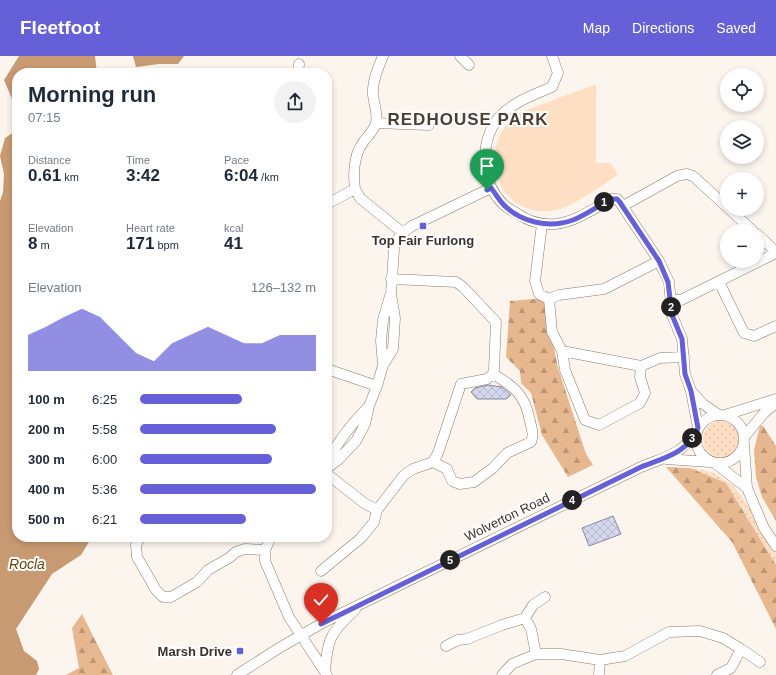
<!DOCTYPE html>
<meta charset="utf-8">
<style>
body{margin:0;font-family:Helvetica,sans-serif;background:#f2f2f3;color:#1f2937;height:100vh;display:flex;flex-direction:column;font-size:15px;white-space:nowrap}
*{box-sizing:border-box;margin:0}
p{font-size:13px;color:#747a83}
.icon{flex:none;width:22px;height:22px;fill:none;stroke:currentColor;stroke-width:2;stroke-linecap:round;stroke-linejoin:round}
.map{position:relative;flex:1;overflow:hidden}
.panel{position:absolute;left:12px;top:12px;width:320px;height:474px;display:flex;flex-direction:column;background:#fff;border-radius:16px;box-shadow:0 2px 6px #0003}
.panel>*{flex:none}
.buttons{position:absolute;left:720px;top:12px;display:grid;gap:8px}
.buttons a{display:grid;place-items:center;width:44px;height:44px;border-radius:50%;background:#fff;box-shadow:0 2px 6px #0003;font-size:20px}
.pin{position:absolute;display:grid;place-items:center;width:34px;height:34px;color:#fff;margin:-41px -17px;border-radius:50% 50% 50% 0;rotate:-45deg;box-shadow:0 0 4px #0007}
.pin .icon{rotate:45deg}
.km{position:absolute;width:20px;height:20px;margin:-10px;border-radius:50%;background:#222;color:#fff;font-size:11px;line-height:20px;text-align:center}
.round{display:grid;place-items:center;flex:none;width:42px;height:42px;border-radius:21px;background:#f2f2f3}
.head{display:flex;align-items:center;justify-content:space-between;height:68px;padding:0 16px}
h1{font-size:22px;font-weight:800;line-height:30px}
.metrics{display:grid;grid-template-columns:repeat(3,1fr);gap:6px;height:68px;padding:4px 16px}
.metrics div{display:grid;align-content:center}
.metrics b{font-size:17px;font-weight:800}
.metrics small{font-size:11px;font-weight:400}
.metrics p{font-size:11px}
.chart{height:112px;padding:8px 16px}
.chart p{display:flex;justify-content:space-between}
.chart svg{width:100%;height:72px;margin-top:4px;fill:#655fd8;opacity:.7}
ul{padding:0 16px;list-style:none;font-size:13px}
li{display:grid;grid-template-columns:64px 48px 1fr;align-items:center;height:30px}
li i{height:10px;border-radius:5px;background:#655fd8}
header{display:flex;align-items:center;gap:24px;box-sizing:border-box;height:56px;padding:0 20px;background:#655fd8;color:#fff}
header strong{font-size:19px}
nav{display:flex;gap:22px;margin-inline-start:auto;font-size:14px}
.map>svg:first-child{display:block}
</style>
<header>
<strong>Fleetfoot</strong>
<nav><a>Map</a><a>Directions</a><a>Saved</a></nav>
</header>
<div class="map">
<svg width="776" height="619" viewBox="0 0 776 619">
<defs>
<pattern id="grass-dots" width="8" height="8" patternUnits="userSpaceOnUse"><rect width="8" height="8" fill="#ffdfc3"/><path d="M2 2h.1M6 6h.1" fill="none" stroke="#dbc0a8" stroke-width="1.8" stroke-linecap="round"/></pattern>
<pattern id="forest-firs" width="22" height="20" patternUnits="userSpaceOnUse"><rect width="22" height="20" fill="#e7b88f"/><path d="M5 1l3.5 6h-7zM16 11l3.5 6h-7z" fill="#bc9675"/></pattern>
<pattern id="building-cross-hatch" width="8" height="8" patternUnits="userSpaceOnUse"><rect width="8" height="8" fill="#d4d7ed"/><path d="M0 0l8 8M0 8l8-8" fill="none" stroke="#b7b9cb"/></pattern>
</defs>
<rect width="100%" height="100%" fill="#fcf5ee"/>
<path fill="url(#grass-dots)" d="M703 383a18 18 0 1 1 36 0a18 18 0 1 1-36 0Z
M 690,412 L 712,416 L 734,430 L 776,490 L 776,509 L 726,427 Z"/>
<path fill="url(#forest-firs)" d="M 544,242 L 558,312 L 586,398 L 593,409 L 568,421 L 542,379 L 531,337 L 521,327 L 520,315 L 506,301 L 510,245 Z
M 760,370 L 763,370 L 776,390 L 776,465 L 762,441 L 756,421 L 754,394 Z
M 666,411 L 690,412 L 726,427 L 776,509 L 776,573 L 732,486 Z
M 82,558 L 113,619 L 66,619 L 79,612 L 72,572 Z"/>
<path fill="#ffdfc3" d="M 596,28 L 596,107 L 611,107 L 618,119 C 602,129 569,154 551,155 C 500,161 475,98 512,63 C 522,54 536,51 548,46 C 564,40 580,34 596,28 Z"/>
<path fill="#c89a72" d="M 19,0 L 95,0 L 97,17 L 17,17 L 17,40 L 12,43 L 4,24 Z
M 133,0 L 184,0 L 178,8 L 159,8 L 136,11 Z
M 17,74 L 17,481 L 92,481 L 81,499 L 52,518 L 16,573 L 24,595 L 37,605 L 39,613 L 36,619 L 0,619 L 0,145 L 3,136 L 4,118 L 0,100 L 5,82 Z"/>
<path fill="url(#building-cross-hatch)" stroke="#87899d" d="M 488,329 L 502,331 L 511,339 L 506,343 L 477,343 L 471,336 L 475,332 Z
M 613,460 L 621,478 L 589,490 L 582,472 Z"/>
<g fill="none" stroke-linecap="round" stroke-linejoin="round">
<g stroke="#8b7a6b" stroke-width="11">
<path id="minor" d="M 460,0 L 469,9
M 552,0 L 558,17 L 552,31 C 531,40 507,48 494,68 C 480,92 482,127 503,148 C 507,152 513,155 518,158 C 528,165 542,169 555,168 C 575,166 593,153 611,143 L 617,143 L 619,145 L 659,205 L 669,226 L 672,259 L 682,283 L 685,318 L 691,335 L 698,372
M 298,17 L 299,8
M 376,67 L 429,69
M 355,133 C 353,117 353,99 364,85 C 368,80 374,74 376,67 C 378,58 374,48 373,39 C 372,26 378,12 383,0
M 327,148 L 355,133 L 360,142 L 403,177
M 623,150 L 677,120 L 687,118 L 693,120 L 727,151
M 729,153 L 753,175
M 542,168 L 535,225 L 539,238 L 549,243 L 552,276 L 562,295 L 565,314 L 585,364 L 599,369 L 640,347 L 645,337 L 640,321 L 641,310 L 660,302 L 684,301
M 757,178 L 776,196
M 391,223 L 456,226 L 463,231 L 496,266 L 494,313 L 493,318
M 719,226 L 744,277 L 754,280 L 776,270
M 549,243 L 559,239 L 604,233 L 659,205
M 670,244 L 681,244 L 776,197
M 562,295 L 641,310
M 383,309 L 381,285 L 383,264 L 390,240
M 327,313 L 377,330
M 691,335 L 703,348 L 719,359
M696 383a24 24 0 1 1 48 0a24 24 0 1 1-48 0Z
M 725,359 L 776,343
M 744,381 L 764,357 L 776,347
M 744,389 L 747,432 L 764,472 L 776,490
M 666,403 L 710,406
M 433,406 L 447,413 L 452,425 L 460,428 L 474,426 L 493,412 L 507,397 L 531,386 C 534,378 532,374 530,365 C 525,339 515,331 493,318
M 327,407 C 340,382 350,370 369,350
M 716,408 L 747,432
M 327,412 L 339,403 L 356,385 L 365,368 L 369,350 L 377,330 L 383,309 L 393,293 L 395,262 L 391,238 L 394,193 L 396,185 L 403,177 L 412,170 L 491,132
M 327,418 L 364,447 L 377,454
M 140,481 L 136,489 L 137,501 L 144,513 L 156,534 L 163,541 L 171,541 L 197,526 L 208,514 L 229,502 L 236,496 L 245,493 L 265,494
M 271,481 L 265,494 L 265,505 L 289,561 L 327,619
M 321,515 L 361,482 L 374,466 L 377,454 L 404,419 L 413,413 L 433,406 L 438,397 L 461,328 L 487,323 L 493,318
M 525,562 L 531,573 L 536,598
M 446,590 L 458,584 L 467,583 L 502,569 L 525,562 L 533,549 L 545,541
M 741,593 L 760,606
M 325,616 C 327,583 331,576 355,554
M 237,619 L 279,592 L 326,565 L 641,411 C 665,401 681,399 696,376
M 502,619 L 512,608 L 536,598 L 561,598 L 600,604 L 625,600 L 669,576 L 700,575 L 723,582 L 741,593 L 731,612 L 717,619
M 599,619 L 600,604"/>
</g>
<use href="#minor" stroke="#fff" stroke-width="10"/>
</g>
<g fill="none" stroke-linecap="round" stroke-linejoin="round">
<g stroke="#fff" stroke-width="8">
<path id="route" d="M 321,568 L 641,411 C 664,402 688,397 698,372 L 691,335 L 685,318 L 682,283 L 672,259 L 668,226 L 659,205 L 619,145 L 617,143 L 611,143 C 598,150 586,159 573,164 C 549,173 519,166 502,147 C 498,142 495,137 491,132 L 487,134"/>
</g>
<use href="#route" stroke="#655fd8" stroke-width="5"/>
</g>
<g fill="#655fd8" stroke="#fff" stroke-width="1.5">
<rect x="419" y="166" width="8" height="8" rx="2"/>
<rect x="236" y="591" width="8" height="8" rx="2"/>
</g>
<g text-anchor="middle" dominant-baseline="central" stroke-width="4" stroke-linejoin="round" paint-order="stroke">
<g font-size="13" font-weight="bold" fill="#39312b" stroke="#fff">
<text x="423" y="184">Top Fair Furlong</text>
<text x="232" y="595" text-anchor="end">Marsh Drive</text>
</g>
<g font-size="13" fill="#39312b" stroke="#fff">
<text transform="translate(507 461) rotate(-26)">Wolverton Road</text>
</g>
<g font-size="14" font-style="italic" fill="#6b3f0e" stroke="#fff">
<text x="27" y="508">Rocla</text>
</g>
<g font-size="17" font-weight="bold" letter-spacing="1" fill="#4d3e31" stroke="#fff">
<text x="468" y="63">REDHOUSE PARK</text>
</g>
</g>
</svg>
<div class="buttons">
<a><svg class="icon" aria-label="locate" viewBox="0 0 24 24"><circle cx="12" cy="12" r="6"/><path d="M12 2v4M12 18v4M2 12h4M18 12h4"/></svg></a>
<a><svg class="icon" aria-label="layers" viewBox="0 0 24 24"><path d="M12 4l9 5-9 5-9-5zM3 14l9 5 9-5"/></svg></a>
<a>+</a>
<a>−</a>
</div>
<div class="pin" style="left:487px;top:134px;background:#1e9e55"><svg class="icon" aria-label="arrive" viewBox="0 0 24 24"><path d="M6 21V4h12l-3 4 3 4H6"/></svg></div>
<div class="pin" style="left:321px;top:568px;background:#d93025"><svg class="icon" aria-label="check" viewBox="0 0 24 24"><path d="M5 12l5 5 9-10"/></svg></div>
<b class="km" style="left:604px;top:146px">1</b>
<b class="km" style="left:671px;top:251px">2</b>
<b class="km" style="left:692px;top:382px">3</b>
<b class="km" style="left:572px;top:444px">4</b>
<b class="km" style="left:450px;top:504px">5</b>
<section class="panel">
<div class="head"><div><h1>Morning run</h1><p>07:15</p></div><a class="round"><svg class="icon" aria-label="share" viewBox="0 0 24 24"><path d="M12 15V3M7 8l5-5 5 5M5 13v7h14v-7"/></svg></a></div>
<div class="metrics">
<div><p>Distance</p><b>0.61<small> km</small></b></div>
<div><p>Time</p><b>3:42</b></div>
<div><p>Pace</p><b>6:04<small> /km</small></b></div>
</div>
<div class="metrics">
<div><p>Elevation</p><b>8<small> m</small></b></div>
<div><p>Heart rate</p><b>171<small> bpm</small></b></div>
<div><p>kcal</p><b>41</b></div>
</div>
<div class="chart"><p><span>Elevation</span>126–132 m</p>
<svg viewBox="0 0 160 44" preserveAspectRatio="none"><path d="M0 44V22L10 17L20 11L30 6L40 11L50 22L60 33L70 38L80 27L90 22L100 17L110 22L120 27L130 27L140 22L150 22L160 22V44z"/></svg>
</div>
<ul>
<li><b>100 m</b>6:25<i style="width:58%"></i></li>
<li><b>200 m</b>5:58<i style="width:77%"></i></li>
<li><b>300 m</b>6:00<i style="width:75%"></i></li>
<li><b>400 m</b>5:36<i style="width:100%"></i></li>
<li><b>500 m</b>6:21<i style="width:60%"></i></li>
</ul>
</section>
</div>
